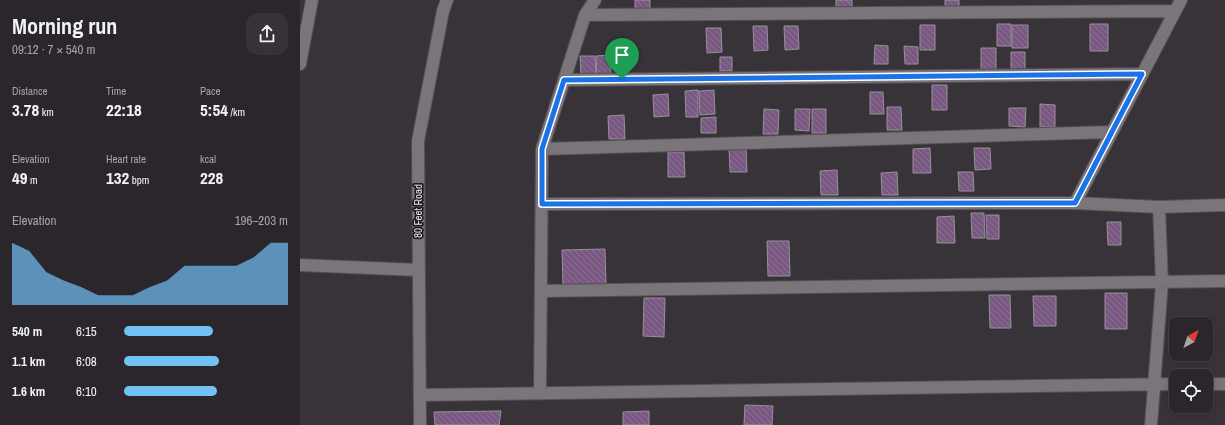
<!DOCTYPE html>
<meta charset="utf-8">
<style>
body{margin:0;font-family:"Archivo Narrow",sans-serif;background:#363237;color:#f1f3f6;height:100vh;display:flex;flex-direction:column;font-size:15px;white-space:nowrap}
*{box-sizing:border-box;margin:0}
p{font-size:13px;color:#a5a5a9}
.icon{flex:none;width:22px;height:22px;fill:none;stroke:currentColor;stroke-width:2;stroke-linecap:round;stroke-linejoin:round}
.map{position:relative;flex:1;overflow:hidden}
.drawer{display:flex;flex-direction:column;background:#2a262b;width:300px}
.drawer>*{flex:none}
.needle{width:26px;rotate:40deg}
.controls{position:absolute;left:869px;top:317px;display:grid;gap:8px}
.controls a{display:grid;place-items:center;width:44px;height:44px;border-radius:8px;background:#2a262b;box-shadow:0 2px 6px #0003,0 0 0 1px #464347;font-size:20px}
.pin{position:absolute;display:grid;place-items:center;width:34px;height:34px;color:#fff;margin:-41px -17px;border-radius:50% 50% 50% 0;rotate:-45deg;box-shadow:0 0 4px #0007}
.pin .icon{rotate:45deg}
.round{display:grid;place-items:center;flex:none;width:42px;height:42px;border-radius:12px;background:#363237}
.headline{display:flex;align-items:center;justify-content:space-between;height:68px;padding:0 12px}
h1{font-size:22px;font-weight:800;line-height:30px}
.figures{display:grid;grid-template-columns:repeat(3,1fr);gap:6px;height:68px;padding:4px 12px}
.figures div{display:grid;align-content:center}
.figures b{font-size:17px;font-weight:800}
.figures small{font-size:11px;font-weight:400}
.figures p{font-size:11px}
.chart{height:112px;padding:8px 12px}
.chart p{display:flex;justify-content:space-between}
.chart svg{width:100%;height:72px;margin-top:4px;fill:#72c1f5;opacity:.7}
ul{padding:0 12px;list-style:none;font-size:13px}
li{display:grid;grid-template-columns:64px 48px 1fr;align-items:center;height:30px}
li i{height:10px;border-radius:5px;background:#72c1f5}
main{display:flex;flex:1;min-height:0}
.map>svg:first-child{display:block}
</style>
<main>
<section class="drawer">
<div class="headline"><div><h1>Morning run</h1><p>09:12 · 7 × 540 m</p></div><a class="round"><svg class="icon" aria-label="share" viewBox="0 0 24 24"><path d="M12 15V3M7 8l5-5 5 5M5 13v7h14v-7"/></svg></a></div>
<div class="figures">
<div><p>Distance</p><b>3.78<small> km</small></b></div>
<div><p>Time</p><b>22:18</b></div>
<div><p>Pace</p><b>5:54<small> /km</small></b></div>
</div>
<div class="figures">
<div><p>Elevation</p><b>49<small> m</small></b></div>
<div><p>Heart rate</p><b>132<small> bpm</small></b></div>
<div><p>kcal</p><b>228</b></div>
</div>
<div class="chart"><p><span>Elevation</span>196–203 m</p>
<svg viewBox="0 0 160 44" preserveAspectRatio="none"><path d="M0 44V6L10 11L20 24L30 29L40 33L50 38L60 38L70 38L80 33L90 29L100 20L110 20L120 20L130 20L140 15L150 6L160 6V44z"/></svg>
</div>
<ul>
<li><b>540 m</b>6:15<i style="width:54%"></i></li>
<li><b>1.1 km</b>6:08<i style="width:58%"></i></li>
<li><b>1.6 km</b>6:10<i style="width:57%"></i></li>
</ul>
</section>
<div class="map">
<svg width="925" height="425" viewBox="0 0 925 425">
<defs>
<pattern id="building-back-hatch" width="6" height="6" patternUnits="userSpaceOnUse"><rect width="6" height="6" fill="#795881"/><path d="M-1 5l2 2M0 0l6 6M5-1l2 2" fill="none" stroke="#8c7093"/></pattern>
</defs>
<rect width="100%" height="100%" fill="#383339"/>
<path fill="url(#building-back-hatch)" stroke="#979199" d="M 335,0 L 350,0 L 350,9 L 335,9 Z
M 536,0 L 552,0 L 552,9 L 536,9 Z
M 645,0 L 659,0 L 659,10 L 645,10 Z
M 697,24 L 711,24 L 711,46 L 697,46 Z
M 790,24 L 808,24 L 808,51 L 790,51 Z
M 620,25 L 635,25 L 635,50 L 620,50 Z
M 712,25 L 728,25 L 728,48 L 712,48 Z
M 453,26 L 467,26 L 468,50 L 454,51 Z
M 484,26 L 498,26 L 499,49 L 485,50 Z
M 406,28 L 421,28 L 422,52 L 407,53 Z
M 575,45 L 588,46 L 588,64 L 574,64 Z
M 604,46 L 618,47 L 618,64 L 605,64 Z
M 681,48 L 696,48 L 696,72 L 681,72 Z
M 711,52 L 725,52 L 725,72 L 711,71 Z
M 310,55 L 311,76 L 297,76 L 296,56 Z
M 280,56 L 295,56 L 296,76 L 281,76 Z
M 420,57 L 432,57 L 432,71 L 420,71 Z
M 632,85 L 647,85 L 647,110 L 632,110 Z
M 398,90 L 398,117 L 386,117 L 385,91 Z
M 414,90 L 415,114 L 400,115 L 399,91 Z
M 570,92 L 583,92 L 584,114 L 570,114 Z
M 368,94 L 369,116 L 354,117 L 353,95 Z
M 740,104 L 755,105 L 755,127 L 740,127 Z
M 587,107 L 601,107 L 602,130 L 587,130 Z
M 709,108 L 726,108 L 725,127 L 709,126 Z
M 464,109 L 479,110 L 478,134 L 463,134 Z
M 495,109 L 510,109 L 509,131 L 495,130 Z
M 512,109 L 526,109 L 526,133 L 512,133 Z
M 324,115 L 325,139 L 309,139 L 308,116 Z
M 416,117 L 416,133 L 401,133 L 401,118 Z
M 429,148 L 446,148 L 447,172 L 430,172 Z
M 630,148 L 631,173 L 613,173 L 613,149 Z
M 674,148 L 690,148 L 691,169 L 675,170 Z
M 368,152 L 384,152 L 385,177 L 368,177 Z
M 537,170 L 538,195 L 521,195 L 520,171 Z
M 597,172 L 598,195 L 582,195 L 581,173 Z
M 658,172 L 673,172 L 674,191 L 659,191 Z
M 671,213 L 684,213 L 685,238 L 672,238 Z
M 686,215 L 699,215 L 699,239 L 687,239 Z
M 654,216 L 655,243 L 637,243 L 637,217 Z
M 807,222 L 821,222 L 821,245 L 808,245 Z
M 467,241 L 489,241 L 490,276 L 468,276 Z
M 305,249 L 306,284 L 263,285 L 262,250 Z
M 805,293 L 827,293 L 827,329 L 805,329 Z
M 689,295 L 710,295 L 711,328 L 690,328 Z
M 733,296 L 756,296 L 756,326 L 734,326 Z
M 344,298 L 365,298 L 364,337 L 343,336 Z
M 445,405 L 473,406 L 472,425 L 444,425 Z
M 201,411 L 199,425 L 135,425 L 134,412 Z
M 349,411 L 349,425 L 323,425 L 323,412 Z"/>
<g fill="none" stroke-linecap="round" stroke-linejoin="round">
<g stroke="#544f55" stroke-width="14">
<path id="street" d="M 285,15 L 875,11
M 0,64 L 12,0
M 264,80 L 842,74
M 242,149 L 812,132
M 775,203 L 881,0
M 242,204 L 775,203 L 859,207
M 0,265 L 118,270
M 241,291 L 925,281
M 906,384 L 925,384
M 240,393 L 242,149 L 285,15 L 295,0
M 120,395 L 876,384
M 851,425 L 862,283 L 859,207 L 925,205"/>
</g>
<g stroke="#544f55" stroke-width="14">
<path id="secondary" d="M 120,425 L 118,141 L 143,11 L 147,0"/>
</g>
<use href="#street" stroke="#7a747b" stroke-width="12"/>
<use href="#secondary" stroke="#7a747b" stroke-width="12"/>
</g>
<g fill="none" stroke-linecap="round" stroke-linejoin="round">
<g stroke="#fff" stroke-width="8">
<path id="route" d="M 842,74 L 775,203 L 242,204 L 242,149 L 264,80 Z"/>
</g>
<use href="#route" stroke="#1a73e8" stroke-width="5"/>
</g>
<g text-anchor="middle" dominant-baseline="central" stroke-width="3.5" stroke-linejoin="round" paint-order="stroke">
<g font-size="11" fill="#e9e6ea" stroke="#1e1b1e">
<text transform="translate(118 211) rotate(-90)">80 Feet Road</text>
</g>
</g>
</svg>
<div class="controls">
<a><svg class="needle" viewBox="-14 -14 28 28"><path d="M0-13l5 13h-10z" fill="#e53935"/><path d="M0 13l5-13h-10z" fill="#a5a5a9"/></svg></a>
<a><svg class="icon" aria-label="locate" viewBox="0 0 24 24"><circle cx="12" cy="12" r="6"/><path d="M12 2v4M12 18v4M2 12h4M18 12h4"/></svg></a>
</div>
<div class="pin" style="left:322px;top:79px;background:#1e9e55"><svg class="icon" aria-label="arrive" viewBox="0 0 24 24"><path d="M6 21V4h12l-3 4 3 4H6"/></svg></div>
</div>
</main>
